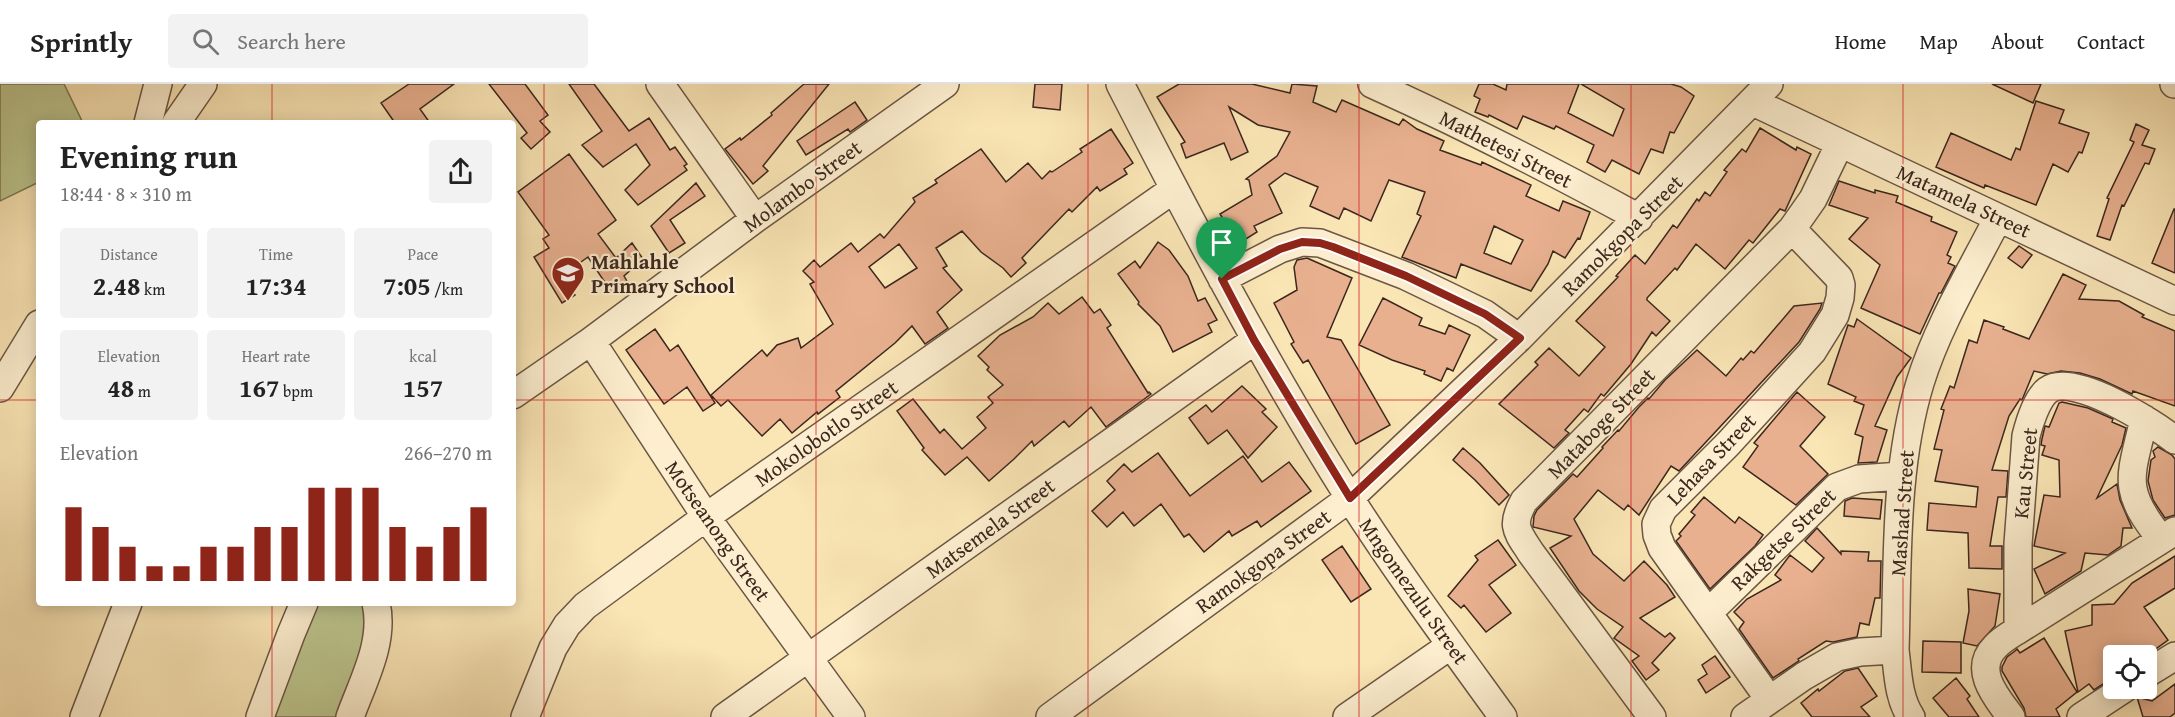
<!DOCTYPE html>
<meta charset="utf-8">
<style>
body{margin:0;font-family:"Gentium Book Plus",serif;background:#f2f2f2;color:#222;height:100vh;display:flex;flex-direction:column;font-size:22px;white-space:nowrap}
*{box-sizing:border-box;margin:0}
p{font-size:20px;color:#767676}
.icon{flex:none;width:33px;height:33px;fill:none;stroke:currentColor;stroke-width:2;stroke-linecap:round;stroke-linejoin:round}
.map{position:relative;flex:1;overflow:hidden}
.sheet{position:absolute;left:36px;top:36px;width:480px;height:486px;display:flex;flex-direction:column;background:#fff;border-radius:6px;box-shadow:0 3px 15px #0003}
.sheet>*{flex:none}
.buttons{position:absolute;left:2103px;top:561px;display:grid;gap:12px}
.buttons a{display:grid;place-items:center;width:54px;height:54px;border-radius:6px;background:#fff;box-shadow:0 3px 15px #0003;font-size:30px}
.pin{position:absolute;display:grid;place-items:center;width:51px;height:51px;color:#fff;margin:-62px -26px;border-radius:50% 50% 50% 0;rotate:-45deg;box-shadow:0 0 6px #0007}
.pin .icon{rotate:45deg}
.round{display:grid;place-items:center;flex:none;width:63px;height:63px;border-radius:6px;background:#f2f2f2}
.head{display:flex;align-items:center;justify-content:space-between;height:102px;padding:0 24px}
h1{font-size:33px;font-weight:700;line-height:45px}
.metrics{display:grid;grid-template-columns:repeat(3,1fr);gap:9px;height:102px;padding:6px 24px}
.metrics div{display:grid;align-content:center;border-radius:6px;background:#f2f2f2;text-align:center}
.metrics b{font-size:26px;font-weight:700}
.metrics small{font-size:16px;font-weight:400}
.metrics p{font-size:16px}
.chart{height:168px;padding:12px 24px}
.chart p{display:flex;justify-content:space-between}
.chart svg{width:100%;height:108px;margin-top:6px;stroke:#8f2418;stroke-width:6}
header{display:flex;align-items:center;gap:36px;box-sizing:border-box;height:84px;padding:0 30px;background:#fff;border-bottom:2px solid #e0e0e0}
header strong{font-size:28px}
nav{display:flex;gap:33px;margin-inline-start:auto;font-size:21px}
.search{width:420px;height:54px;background:#f2f2f2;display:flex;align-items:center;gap:15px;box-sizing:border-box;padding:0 21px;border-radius:6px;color:#767676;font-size:22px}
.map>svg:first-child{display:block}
</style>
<header>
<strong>Sprintly</strong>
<div class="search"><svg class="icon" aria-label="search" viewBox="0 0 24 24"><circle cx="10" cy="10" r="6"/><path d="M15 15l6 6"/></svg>Search here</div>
<nav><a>Home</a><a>Map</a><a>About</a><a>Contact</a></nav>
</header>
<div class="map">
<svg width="2175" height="633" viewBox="0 0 2175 633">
<rect width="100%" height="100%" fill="#fae5b5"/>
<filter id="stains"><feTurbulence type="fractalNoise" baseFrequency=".00333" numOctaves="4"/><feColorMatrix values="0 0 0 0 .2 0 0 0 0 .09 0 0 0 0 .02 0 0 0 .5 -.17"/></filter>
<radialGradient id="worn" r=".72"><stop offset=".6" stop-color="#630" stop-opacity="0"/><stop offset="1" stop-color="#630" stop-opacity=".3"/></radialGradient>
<path fill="#bcc58e" stroke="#7c7656" stroke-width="1.5" d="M 0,0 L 64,0 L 83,39 L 39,39 L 39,98 L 0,117 Z
M 314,519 L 365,519 L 371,556 L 344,633 L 272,633 Z"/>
<path fill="#e8b08f" stroke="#3b271e" stroke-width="1.5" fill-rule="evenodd" d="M 409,0 L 454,0 L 420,25 L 430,39 L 395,39 L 381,19 Z
M 489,0 L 525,0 L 548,31 L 540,37 L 550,48 L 531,65 L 521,54 L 527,49 Z
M 569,0 L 594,0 L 629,47 L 649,34 L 670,66 L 675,63 L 687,80 L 684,82 L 687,86 L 638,121 L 625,106 L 650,81 L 636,60 L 603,83 L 582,61 L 602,47 Z
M 804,0 L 829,0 L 763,82 L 768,87 L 753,100 L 725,65 L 740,54 L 741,56 L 772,31 L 771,29 Z
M 1035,0 L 1062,0 L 1060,26 L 1033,23 Z
M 1179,0 L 1252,0 L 1290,9 L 1292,0 L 1317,2 L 1313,18 L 1336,28 L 1342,16 L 1399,41 L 1403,35 L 1417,45 L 1444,57 L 1440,66 L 1481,81 L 1482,78 L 1531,101 L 1526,112 L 1559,127 L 1563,117 L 1590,128 L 1580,155 L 1578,154 L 1565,174 L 1553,167 L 1548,180 L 1531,207 L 1461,180 L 1456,194 L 1402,173 L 1421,132 L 1417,130 L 1425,108 L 1389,96 L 1371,137 L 1344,124 L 1339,135 L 1310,122 L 1318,103 L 1285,89 L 1269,101 L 1282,129 L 1254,142 L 1257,148 L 1238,160 L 1220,130 L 1252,111 L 1249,96 L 1246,95 L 1277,72 L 1290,48 L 1258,41 L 1229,23 L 1248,68 L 1231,76 L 1224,59 L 1186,74 L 1181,60 L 1185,58 L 1157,13 ZM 1494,142 L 1523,156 L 1511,180 L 1484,169 Z
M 1479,0 L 1493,0 L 1506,6 L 1507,0 L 1579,0 L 1568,29 L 1613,52 L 1624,25 L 1581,0 L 1671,0 L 1681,3 L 1694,12 L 1674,49 L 1670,48 L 1663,69 L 1651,65 L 1639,90 L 1612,76 L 1605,88 L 1587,78 L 1594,61 L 1556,42 L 1554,45 L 1523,32 L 1517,45 L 1489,31 L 1488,33 L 1475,28 L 1480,15 L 1474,12 Z
M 1992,0 L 2041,0 L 2033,19 Z
M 2036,17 L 2064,26 L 2059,39 L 2089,49 L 2082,69 L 2079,68 L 2068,88 L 2053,80 L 2036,121 L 1985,101 L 1984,104 L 1936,83 L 1951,49 L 2011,76 L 2016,64 L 2020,66 Z
M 855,18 L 867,36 L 850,48 L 848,45 L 806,71 L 797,57 Z
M 2136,40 L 2149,46 L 2142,61 L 2155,65 L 2149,80 L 2145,79 L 2124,122 L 2122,121 L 2110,156 L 2097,152 L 2109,115 L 2107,114 L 2134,58 L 2130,56 Z
M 1760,44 L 1796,66 L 1797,63 L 1811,70 L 1785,127 L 1780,125 L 1753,159 L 1749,156 L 1725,185 L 1696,160 L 1677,186 L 1675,184 L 1647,214 L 1647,216 L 1670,237 L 1656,252 L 1652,248 L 1631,280 L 1604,312 L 1601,310 L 1588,328 L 1584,325 L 1565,346 L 1569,349 L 1554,364 L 1499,320 L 1538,281 L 1535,278 L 1549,264 L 1579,292 L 1605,263 L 1576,237 L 1618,193 L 1616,192 L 1635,171 L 1645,180 L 1673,141 L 1677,144 L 1697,115 L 1699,117 L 1705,108 L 1710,112 L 1727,88 L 1724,86 L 1742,65 L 1746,68 Z
M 1111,45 L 1133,79 L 1124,85 L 1127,90 L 1100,107 L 1097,103 L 1072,128 L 1069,125 L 1022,174 L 1026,179 L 1011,193 L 1003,184 L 981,168 L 962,147 L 936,164 L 947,182 L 943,184 L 962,206 L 937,228 L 948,244 L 925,260 L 912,242 L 895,259 L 836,307 L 840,313 L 818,330 L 817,328 L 792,349 L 780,335 L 762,352 L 728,316 L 721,322 L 711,311 L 762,266 L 767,272 L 777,261 L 798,254 L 801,264 L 833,240 L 810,200 L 814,198 L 803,187 L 814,176 L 820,183 L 851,159 L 858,168 L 880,150 L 884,154 L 915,118 L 913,114 L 937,99 L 935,96 L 981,65 L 1006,98 L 1028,79 L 1042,95 L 1050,87 L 1052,88 L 1082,68 L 1080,65 ZM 899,160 L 917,184 L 885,204 L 869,183 Z
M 569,70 L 616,136 L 598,150 L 616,174 L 632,159 L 643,175 L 624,192 L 628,199 L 612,209 L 588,173 L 563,191 L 575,211 L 562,219 L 534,173 L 549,164 L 543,155 L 549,151 L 518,108 Z
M 1839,97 L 1875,109 L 1875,106 L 1898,112 L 1896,118 L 1932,133 L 1931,137 L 1957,148 L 1947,171 L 1951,173 L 1948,179 L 1955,182 L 1941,209 L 1939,209 L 1920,250 L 1861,224 L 1880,181 L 1849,155 L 1868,134 L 1829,121 Z
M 696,99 L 705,112 L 670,136 L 685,159 L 669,169 L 651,142 Z
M 2174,125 L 2175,125 L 2175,189 L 2152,179 Z
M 1158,158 L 1169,166 L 1188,192 L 1198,217 L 1205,214 L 1217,236 L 1208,240 L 1212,248 L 1173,268 L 1160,242 L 1138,220 L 1139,218 L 1118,190 L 1135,177 L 1140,184 Z
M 2019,162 L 2032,171 L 2022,184 L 2008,174 Z
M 1307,174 L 1352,194 L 1327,253 L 1341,256 L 1390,341 L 1356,360 L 1308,276 L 1303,279 L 1291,260 L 1294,258 L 1274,219 L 1297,206 L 1294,183 L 1297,176 Z
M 2063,190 L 2086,201 L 2079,215 L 2119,217 L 2144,231 L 2142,233 L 2175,247 L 2175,322 L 2133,307 L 2132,310 L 2100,295 L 2080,289 L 2061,287 L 2047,290 L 2034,287 L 2022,316 L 2020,315 L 2009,332 L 1992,386 L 2008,387 L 2006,413 L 1998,413 L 1990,462 L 2002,462 L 2002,485 L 1969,484 L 1968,449 L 1927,446 L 1929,419 L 1976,423 L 1978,403 L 1935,397 L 1942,366 L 1934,365 L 1944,326 L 1941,325 L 1950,302 L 1954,304 L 1969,256 L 1977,259 L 1984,236 L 2004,243 L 2003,245 L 2029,255 Z
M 1082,213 L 1094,229 L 1100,225 L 1111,241 L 1107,244 L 1148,309 L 1149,308 L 1151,310 L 1106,343 L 1091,323 L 1069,343 L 1064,337 L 1034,362 L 1032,357 L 1014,375 L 989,397 L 967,373 L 945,391 L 922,366 L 924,364 L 897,327 L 913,315 L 940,349 L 944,345 L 962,365 L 986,344 L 977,333 L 993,319 L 988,313 L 1003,301 L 987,286 L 989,283 L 978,272 L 1000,251 L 1033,233 L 1048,219 L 1059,230 Z
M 1383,214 L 1422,234 L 1419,241 L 1445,250 L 1449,241 L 1470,251 L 1453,287 L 1447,284 L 1441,297 L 1424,290 L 1425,287 L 1392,276 L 1359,261 Z
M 1822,219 L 1820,225 L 1799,258 L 1679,387 L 1671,382 L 1639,431 L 1628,421 L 1624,426 L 1598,406 L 1574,435 L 1593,470 L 1624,497 L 1644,477 L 1667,501 L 1675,513 L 1640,534 L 1665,553 L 1670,549 L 1675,554 L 1652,579 L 1659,586 L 1646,596 L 1632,577 L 1639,572 L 1614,554 L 1623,543 L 1597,525 L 1579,507 L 1550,464 L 1571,452 L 1533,443 L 1534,432 L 1537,426 L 1573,390 L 1577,393 L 1603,364 L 1602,363 L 1618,346 L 1619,347 L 1639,323 L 1648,314 L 1649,315 L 1665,296 L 1697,266 L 1726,292 L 1741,274 L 1743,276 L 1751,267 L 1754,269 L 1794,222 Z
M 1857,235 L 1911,274 L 1897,293 L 1875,342 L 1887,346 L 1877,378 L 1858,379 L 1863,353 L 1855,350 L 1864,321 L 1854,317 L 1856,313 L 1828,300 L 1848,241 L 1854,243 Z
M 655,245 L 670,267 L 678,261 L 715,319 L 703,327 L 687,303 L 664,320 L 626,266 Z
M 1242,302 L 1266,325 L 1262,328 L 1277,343 L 1248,374 L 1227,346 L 1208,360 L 1189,334 L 1206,321 L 1212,328 Z
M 1797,308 L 1825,333 L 1800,362 L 1828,390 L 1796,421 L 1743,383 L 1758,362 L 1754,359 Z
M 2062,318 L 2088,324 L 2113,335 L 2112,338 L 2126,344 L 2122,361 L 2097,414 L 2117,400 L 2120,416 L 2132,444 L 2123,444 L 2121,462 L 2108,471 L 2085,469 L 2081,487 L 2045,510 L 2034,485 L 2065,469 L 2034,462 L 2044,411 L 2060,413 L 2059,376 L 2042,371 L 2045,362 L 2041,361 L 2042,355 L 2045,342 L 2049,343 L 2059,319 Z
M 2158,363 L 2172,371 L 2175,375 L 2175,431 L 2165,434 L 2153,416 L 2148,397 L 2151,376 L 2155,373 L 2153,367 Z
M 1463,364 L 1480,379 L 1509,411 L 1499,421 L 1475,396 L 1453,376 Z
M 1158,369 L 1190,412 L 1243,372 L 1262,398 L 1289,378 L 1311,407 L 1261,443 L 1257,437 L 1232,452 L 1229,447 L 1204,468 L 1189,450 L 1184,453 L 1161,420 L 1134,442 L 1123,428 L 1107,443 L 1092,427 L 1115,406 L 1107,397 L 1124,380 L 1132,388 Z
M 1704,413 L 1735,439 L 1739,433 L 1763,451 L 1755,462 L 1710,505 L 1676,457 L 1681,452 L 1679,450 L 1695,431 L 1691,428 Z
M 1852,414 L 1882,416 L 1880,435 L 1844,432 L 1845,417 Z
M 1817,444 L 1841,470 L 1841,467 L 1869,468 L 1868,477 L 1881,477 L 1880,514 L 1875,514 L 1869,541 L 1860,539 L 1857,553 L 1833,558 L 1826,557 L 1798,575 L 1799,577 L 1773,594 L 1739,545 L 1744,538 L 1734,528 L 1747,515 L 1781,496 L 1775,491 L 1790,471 L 1812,488 L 1824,474 L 1805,457 Z
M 1498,456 L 1516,481 L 1489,501 L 1511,529 L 1486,548 L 1464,521 L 1461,524 L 1448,512 L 1478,476 L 1475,472 Z
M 1342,462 L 1371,505 L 1351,518 L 1322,476 Z
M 2175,472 L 2175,504 L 2144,523 L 2168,556 L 2146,572 L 2114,572 L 2114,593 L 2094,606 L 2089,600 L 2078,608 L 2065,547 L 2092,541 L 2092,521 L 2114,520 L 2132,499 Z
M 1968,505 L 2000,510 L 1995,542 L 1977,562 L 1963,559 L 1969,527 Z
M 2044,554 L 2077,608 L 2056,625 L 2060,633 L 2026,633 L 2024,624 L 2002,587 L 2002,583 L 2007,573 L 2015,567 L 2017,565 L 2020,569 Z
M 1923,557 L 1961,558 L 1961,589 L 1922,588 Z
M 1715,572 L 1730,593 L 1706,609 L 1698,596 L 1707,590 L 1702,581 Z
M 1858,584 L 1877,612 L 1861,623 L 1870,633 L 1812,633 L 1801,619 L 1818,605 L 1819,607 L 1845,587 Z
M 1956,594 L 1970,612 L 1967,615 L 1979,633 L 1949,633 L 1933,614 Z
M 2175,600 L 2175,629 L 2170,633 L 2143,633 L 2137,613 L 2152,617 Z"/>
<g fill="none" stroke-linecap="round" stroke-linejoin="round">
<g stroke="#6b5644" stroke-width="30">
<path id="minor" d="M 660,0 L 755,135
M 1120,0 C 1192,140 1265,280 1349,413 C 1397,488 1451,561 1503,633
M 1372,0 C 1463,41 1551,86 1639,134
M 2174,0 L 2175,0
M 1753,18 L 2175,217
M 148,39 L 158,0
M 176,39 L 203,0
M 1222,195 L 1280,165 L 1302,158 L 1320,159 L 1406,192 L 1485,230 L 1519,254
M 591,257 L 706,433 L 851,633
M 0,304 L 39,240
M 513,311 L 591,257 L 755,135 L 945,0
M 2144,335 C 2131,393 2120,404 2161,455
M 1708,529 L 1837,403 L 1859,395 L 1901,392
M 2018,546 L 2018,460 L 2026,352 C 2029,340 2037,314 2048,306 C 2074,288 2153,339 2175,356
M 2146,590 L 2175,572
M 1769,615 L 1662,464 L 1657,451 L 1656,440 L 1663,425 L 1728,360 L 1812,268 L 1835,231 L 1840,214 L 1841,201 L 1839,194 L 1792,145
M 84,633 L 128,519
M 260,633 L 291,550 L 304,519
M 350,633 C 363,597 385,558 376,519
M 525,633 L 553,564 L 567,541 L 585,522 L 706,433 L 1174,105
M 725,633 L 1255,256
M 1050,633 L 1350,414 L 1519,254 L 1769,0
M 1347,633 L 1451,561
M 1652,633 L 1531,469 C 1517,447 1510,442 1524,417 L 1792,145 L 1813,115 L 1840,59
M 1745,633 L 1804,592 L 1837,573 L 1860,568 L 1895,566
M 1911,633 C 1898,614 1898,588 1895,566 C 1898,476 1894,385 1920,299 C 1938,241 1971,187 1998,134
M 2011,633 C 1997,614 1972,586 1995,563 C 2001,556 2010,551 2018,546 L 2175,447
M 2081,633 L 2125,604"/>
</g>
<use href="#minor" stroke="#fceecf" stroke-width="27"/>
</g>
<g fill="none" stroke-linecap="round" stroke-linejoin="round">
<g stroke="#fff" stroke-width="12">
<path id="route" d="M 1302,158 L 1320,159 L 1333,163 L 1406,192 L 1485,230 L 1520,254 L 1350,414 L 1254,256 L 1222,195 L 1280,165 Z"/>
</g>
<use href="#route" stroke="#8f2418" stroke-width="8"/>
</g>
<path fill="none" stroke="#d62828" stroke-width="1.5" stroke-opacity="0.55" d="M 272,0 L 272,39M 544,0 L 544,633M 816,0 L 816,633M 1088,0 L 1088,633M 1359,0 L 1359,633M 1631,0 L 1631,633M 1903,0 L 1903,633M 0,316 L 39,316M 513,316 L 2175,316M 272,519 L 272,633"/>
<defs>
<g id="school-pin" transform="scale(1.725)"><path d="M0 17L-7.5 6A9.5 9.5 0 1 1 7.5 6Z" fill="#8f2418" stroke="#fceecf"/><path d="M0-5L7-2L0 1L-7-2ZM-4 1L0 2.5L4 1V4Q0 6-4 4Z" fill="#fff"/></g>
</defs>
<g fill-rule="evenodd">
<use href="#school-pin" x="568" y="189"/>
</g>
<g text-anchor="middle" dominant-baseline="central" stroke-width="4.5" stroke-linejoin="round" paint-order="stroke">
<g font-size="21" fill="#3b271e" stroke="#fceecf">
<text transform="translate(1506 65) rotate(27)">Mathetesi Street</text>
<text transform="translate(802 102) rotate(-36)">Molambo Street</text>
<text transform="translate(1964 117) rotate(25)">Matamela Street</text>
<text transform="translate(1622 151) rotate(-45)">Ramokgopa Street</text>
<text transform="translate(1601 339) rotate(-46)">Mataboge Street</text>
<text transform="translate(826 349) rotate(-35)">Mokolobotlo Street</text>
<text transform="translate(1711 375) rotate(-46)">Lehasa Street</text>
<text transform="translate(2025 389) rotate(-84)">Kau Street</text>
<text transform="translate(1902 429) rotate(-86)">Mashad Street</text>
<text transform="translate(990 444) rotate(-36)">Matsemela Street</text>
<text transform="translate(718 447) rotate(55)">Motseanong Street</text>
<text transform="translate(1783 455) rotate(-44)">Rakgetse Street</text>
<text transform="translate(1263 477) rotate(-36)">Ramokgopa Street</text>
<text transform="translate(1414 507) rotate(55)">Mngomezulu Street</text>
</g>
<g font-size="21" font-weight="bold" fill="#3b271e" stroke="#fceecf" text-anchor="start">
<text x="591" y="177">Mahlahle<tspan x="591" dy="24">Primary School</tspan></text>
</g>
</g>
<rect width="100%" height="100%" filter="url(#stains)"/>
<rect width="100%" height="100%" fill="url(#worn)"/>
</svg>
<div class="buttons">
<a><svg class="icon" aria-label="locate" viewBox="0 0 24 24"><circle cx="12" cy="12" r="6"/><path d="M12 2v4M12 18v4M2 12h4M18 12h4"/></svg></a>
</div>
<div class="pin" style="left:1222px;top:195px;background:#1e9e55"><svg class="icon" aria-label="arrive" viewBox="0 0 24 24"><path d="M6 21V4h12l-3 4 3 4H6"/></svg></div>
<section class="sheet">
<div class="head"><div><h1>Evening run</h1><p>18:44 · 8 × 310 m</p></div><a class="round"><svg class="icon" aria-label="share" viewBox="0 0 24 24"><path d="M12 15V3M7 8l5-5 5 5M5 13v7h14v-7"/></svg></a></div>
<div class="metrics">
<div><p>Distance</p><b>2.48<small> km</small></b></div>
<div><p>Time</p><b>17:34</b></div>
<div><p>Pace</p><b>7:05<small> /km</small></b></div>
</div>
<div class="metrics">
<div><p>Elevation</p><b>48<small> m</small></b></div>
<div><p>Heart rate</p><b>167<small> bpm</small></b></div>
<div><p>kcal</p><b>157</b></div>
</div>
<div class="chart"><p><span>Elevation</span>266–270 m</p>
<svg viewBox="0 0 160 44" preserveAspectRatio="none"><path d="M5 44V14M15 44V22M25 44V30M35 44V38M45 44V38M55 44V30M65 44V30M75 44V22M85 44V22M95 44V6M105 44V6M115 44V6M125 44V22M135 44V30M145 44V22M155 44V14"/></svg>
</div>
</section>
</div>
